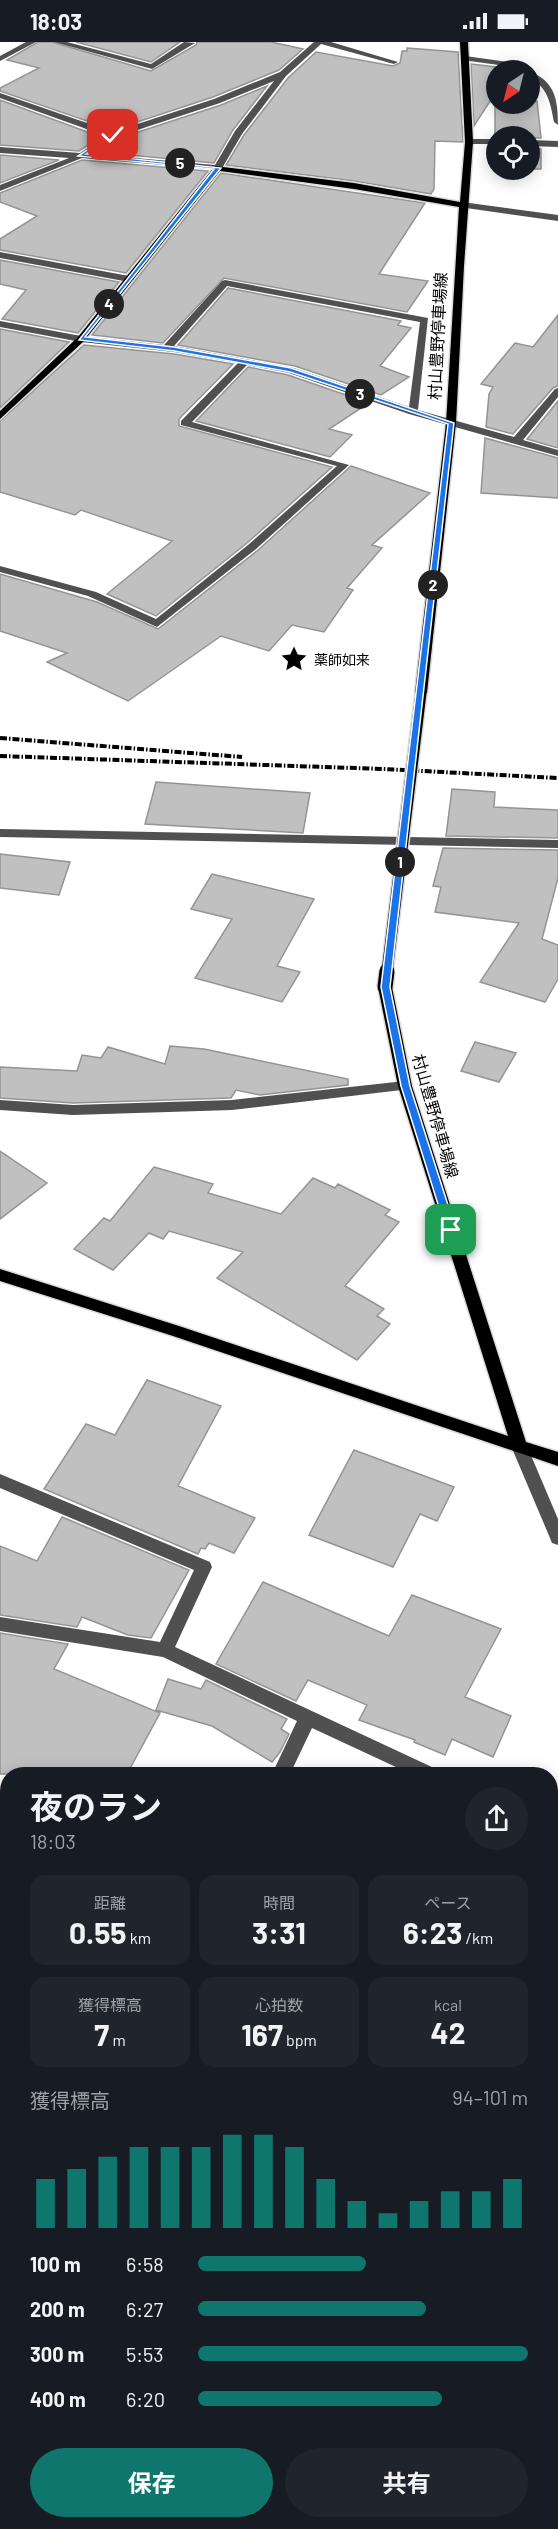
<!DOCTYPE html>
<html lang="ja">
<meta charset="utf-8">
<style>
body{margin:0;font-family:Barlow,"Noto Sans JP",sans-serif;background:#20242c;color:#f1f3f6;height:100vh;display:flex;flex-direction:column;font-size:22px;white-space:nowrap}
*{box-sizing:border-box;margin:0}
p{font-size:20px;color:#9ea1a6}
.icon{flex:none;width:33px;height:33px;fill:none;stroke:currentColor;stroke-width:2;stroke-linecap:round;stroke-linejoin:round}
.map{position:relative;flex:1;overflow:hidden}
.details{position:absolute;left:0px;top:1725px;width:558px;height:762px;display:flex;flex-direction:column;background:#171b24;border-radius:24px 24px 0 0;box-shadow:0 3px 15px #0003}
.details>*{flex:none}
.needle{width:39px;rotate:215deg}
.fabs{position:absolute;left:486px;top:18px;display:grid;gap:12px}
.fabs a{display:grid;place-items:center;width:54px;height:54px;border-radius:50%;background:#171b24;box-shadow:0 3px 15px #0003;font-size:30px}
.pin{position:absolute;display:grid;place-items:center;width:51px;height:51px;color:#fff;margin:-26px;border-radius:12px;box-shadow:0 3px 9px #0006}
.km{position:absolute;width:30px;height:30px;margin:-15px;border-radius:50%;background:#222;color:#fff;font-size:16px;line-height:30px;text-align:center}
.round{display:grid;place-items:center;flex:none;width:63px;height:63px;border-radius:32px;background:#20242c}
.summary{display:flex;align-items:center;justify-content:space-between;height:102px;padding:0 30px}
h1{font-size:33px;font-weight:700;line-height:45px}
.stats{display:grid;grid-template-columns:repeat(3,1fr);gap:9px;height:102px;padding:6px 30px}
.stats div{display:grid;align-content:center;border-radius:15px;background:#20242c;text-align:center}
.stats b{font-size:30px;font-weight:700}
.stats small{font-size:16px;font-weight:400}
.stats p{font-size:16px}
.chart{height:168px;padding:12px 30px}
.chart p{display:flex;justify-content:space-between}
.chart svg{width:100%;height:108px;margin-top:6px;stroke:#0f766e;stroke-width:6}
.button{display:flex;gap:12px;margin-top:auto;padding:12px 30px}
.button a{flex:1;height:69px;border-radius:36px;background:#0f766e;color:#fff;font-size:24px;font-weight:700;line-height:69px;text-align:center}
.button a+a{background:#20242c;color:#f1f3f6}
ul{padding:0 30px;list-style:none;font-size:20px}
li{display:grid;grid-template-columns:96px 72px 1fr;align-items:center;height:45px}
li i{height:15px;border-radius:8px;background:#0f766e}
.status{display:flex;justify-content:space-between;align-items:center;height:42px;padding:0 30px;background:#171b24;direction:ltr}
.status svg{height:16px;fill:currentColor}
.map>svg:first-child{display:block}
</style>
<div class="status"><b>18:03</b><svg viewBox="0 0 49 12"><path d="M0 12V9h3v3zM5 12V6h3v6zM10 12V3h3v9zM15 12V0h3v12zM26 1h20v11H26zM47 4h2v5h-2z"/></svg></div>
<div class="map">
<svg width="558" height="2487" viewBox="0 0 558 2487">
<rect width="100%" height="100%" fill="#fff"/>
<path fill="#c0c0c0" stroke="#949494" stroke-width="1.5" d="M 38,0 L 52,0 L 151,29 L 196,3 L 197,0 L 271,0 L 303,7 L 279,28 L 213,55 L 113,88 L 0,49 L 0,46 L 39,26 L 7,18 Z
M 76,0 L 180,0 L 151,20 Z
M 407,6 L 458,10 L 463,100 L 435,99 L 434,147 L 431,152 L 354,139 L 226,123 L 244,93 L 288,36 L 316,10 L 393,24 L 400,21 L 402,9 L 407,9 Z
M 471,22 L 496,25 L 496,50 L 474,84 Z
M 267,44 L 233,88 L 214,121 L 97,110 L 117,97 L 221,63 Z
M 0,58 L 101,95 L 79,109 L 0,103 Z
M 495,58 L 496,62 L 530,62 L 530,59 L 537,59 L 541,96 L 495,95 Z
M 530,106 L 541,107 L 541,127 L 530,127 Z
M 0,113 L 59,118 L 0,141 Z
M 82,118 L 208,129 L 126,231 L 0,208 L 0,197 L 37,174 L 0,160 L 0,151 Z
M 221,131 L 425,161 L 379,232 L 428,239 L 407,270 L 224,236 L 163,301 L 92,293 Z
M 0,218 L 119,240 L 78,291 L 2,277 L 26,248 L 0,242 Z
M 228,246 L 401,279 L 398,283 L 411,286 L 380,324 L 409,335 L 381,353 L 295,324 L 178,303 Z
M 558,273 L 558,344 L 553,346 L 513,392 L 486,385 L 489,352 L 493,345 L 481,342 L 515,301 L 533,305 Z
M 0,287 L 69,300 L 0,366 Z
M 84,303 L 174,312 L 233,322 L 179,377 L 179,384 L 332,425 L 247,501 L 156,574 L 107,552 L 172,499 L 81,468 L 75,473 L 0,450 L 0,379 Z
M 248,325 L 288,333 L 369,361 L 329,387 L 352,393 L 330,415 L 196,379 Z
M 558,359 L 558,406 L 527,397 Z
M 485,396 L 558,416 L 558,456 L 481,451 Z
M 351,424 L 430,451 L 372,503 L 382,506 L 347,546 L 353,548 L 324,590 L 292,583 L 269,609 L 221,594 L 128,659 L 47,620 L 67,611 L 0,589 L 0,532 L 97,560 L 158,587 L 257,509 Z
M 156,740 L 310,751 L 303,791 L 145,782 Z
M 452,747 L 495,750 L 494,765 L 558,768 L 558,796 L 446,794 Z
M 443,806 L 558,808 L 558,836 L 542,897 L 558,903 L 558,937 L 545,960 L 480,940 L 519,881 L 435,870 L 441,845 L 433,844 Z
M 0,812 L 70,820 L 59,853 L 0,846 Z
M 212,832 L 314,857 L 277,924 L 300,930 L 282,960 L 195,936 L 232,877 L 191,867 Z
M 475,1000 L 516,1011 L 499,1040 L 461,1029 Z
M 170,1004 L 204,1007 L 348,1037 L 348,1043 L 260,1053 L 236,1048 L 231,1056 L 73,1061 L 0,1056 L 0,1025 L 77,1029 L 82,1013 L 101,1016 L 108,1005 L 165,1022 Z
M 0,1109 L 47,1141 L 0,1177 Z
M 154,1125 L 213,1142 L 208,1151 L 281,1172 L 313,1136 L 335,1146 L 338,1142 L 390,1168 L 385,1173 L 399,1180 L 345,1244 L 384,1267 L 377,1274 L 390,1282 L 357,1318 L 217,1236 L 243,1210 L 169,1189 L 163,1197 L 149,1191 L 113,1228 L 74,1207 L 104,1176 L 110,1179 Z
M 147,1338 L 221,1364 L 178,1444 L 255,1476 L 234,1511 L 209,1501 L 205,1507 L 201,1506 L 198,1512 L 44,1447 L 86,1382 L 115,1393 Z
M 354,1408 L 454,1445 L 437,1479 L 420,1472 L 393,1525 L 309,1493 Z
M 62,1475 L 189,1528 L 151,1596 L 128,1593 L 82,1575 L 77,1585 L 0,1573 L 0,1504 L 37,1519 Z
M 263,1540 L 389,1594 L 412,1553 L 501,1587 L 465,1655 L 511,1674 L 493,1715 L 452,1697 L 445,1713 L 414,1700 L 415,1698 L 359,1678 L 367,1663 L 308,1638 L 296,1659 L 216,1622 Z
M 0,1591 L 68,1602 L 54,1627 L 160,1671 L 127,1732 L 0,1732 Z
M 168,1637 L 201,1647 L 206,1638 L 287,1677 L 281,1687 L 289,1692 L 280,1710 L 272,1720 L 212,1684 L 156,1668 Z"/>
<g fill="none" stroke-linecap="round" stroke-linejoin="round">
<g stroke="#dbdbdb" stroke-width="3">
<path id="major" d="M 460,0 L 468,0 L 473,100 L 464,224 L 456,381 L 427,651 L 421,654 L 415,651 L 446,381 L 459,165 L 354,147 L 220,129 L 84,299 L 0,377 L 0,369 L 78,295 L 215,124 L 354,141 L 460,160 L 465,100 Z
M 385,940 L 392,945 L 412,1044 L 526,1400 L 558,1410 L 558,1424 L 173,1294 L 0,1239 L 0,1227 L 182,1285 L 508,1394 L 398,1044 L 378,945 Z"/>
</g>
<path fill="#505050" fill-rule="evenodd" d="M 26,0 L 36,0 L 0,19 L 0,14 Z
M 54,0 L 67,0 L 151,22 L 184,0 L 195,1 L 152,27 Z
M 314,0 L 331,0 L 398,20 L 394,22 L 321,2 L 286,34 L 242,92 L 221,128 L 82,116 L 0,149 L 0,143 L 69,116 L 0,111 L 0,105 L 80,111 L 106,94 L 0,56 L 0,51 L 113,90 L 214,57 L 280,30 ZM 274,39 L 235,89 L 215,123 L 90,112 L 116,95 L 220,61 Z
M 465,14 L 515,21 L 528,28 L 519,28 L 513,25 L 462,18 L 461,16 Z
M 530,30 C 555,39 558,58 558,83 L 554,80 C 550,59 548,47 530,35 Z
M 469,97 L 496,97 L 496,102 L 466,102 L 465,100 Z
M 530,98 L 558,99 L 558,105 L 530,104 Z
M 462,160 L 558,173 L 558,179 L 459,165 L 458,163 Z
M 0,210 L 129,234 L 134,237 L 129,240 L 0,216 Z
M 225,238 L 428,276 L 418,368 L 514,395 L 555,347 L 558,346 L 558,355 L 523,398 L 558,408 L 558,414 L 409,372 L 289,331 L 247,323 L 192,380 L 349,423 L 256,507 L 157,585 L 88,554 L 0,530 L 0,524 L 96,550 L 156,577 L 248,503 L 337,424 L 181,383 L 181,379 L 238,321 L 174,310 L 81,300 L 0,285 L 0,279 L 81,294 L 164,303 L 222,239 ZM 227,244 L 420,280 L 409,365 L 294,326 L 174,304 Z
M 0,787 L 558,798 L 558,806 L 0,795 Z
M 405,1039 L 412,1044 L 410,1047 L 232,1068 L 73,1073 L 0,1068 L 0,1058 L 73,1063 L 232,1058 Z
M 519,1398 L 525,1399 L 527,1404 L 558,1477 L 558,1503 L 552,1501 L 550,1496 L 511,1404 L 513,1399 Z
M 0,1432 L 210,1520 L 212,1525 L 175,1605 L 434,1726 L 437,1732 L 411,1732 L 312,1686 L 290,1732 L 272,1732 L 297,1679 L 163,1615 L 0,1589 L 0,1575 L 160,1600 L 194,1528 L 0,1446 Z
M 550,1850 L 558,1854 L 558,1877 L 550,1873 Z
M 8,2218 L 8,2246 L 0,2249 L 0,2222 Z"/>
<use href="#major" fill="#000" fill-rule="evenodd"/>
<path stroke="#000" stroke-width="4" stroke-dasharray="7 2 1.5 2" stroke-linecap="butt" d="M 0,696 L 242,715
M 0,714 L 384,727 L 558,736"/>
<g stroke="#dbdbdb" stroke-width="14" stroke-linecap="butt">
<path id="major-bridge-far1" d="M 387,930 L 421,651"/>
</g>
<g stroke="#dbdbdb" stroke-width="18" stroke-linecap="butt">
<path id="major-bridge" d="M 385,945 L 387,929"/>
</g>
<use href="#major-bridge-far1" stroke="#000" stroke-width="11"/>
<use href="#major-bridge" stroke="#000" stroke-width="15"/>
</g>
<path fill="#1a73e8" stroke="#fff" stroke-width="1.5" d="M 113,91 L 115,94 L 86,112 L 221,126 L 85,295 L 174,305 L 291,326 L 454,381 L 390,945 L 410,1044 L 456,1188 L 451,1191 L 446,1188 L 401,1044 L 381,945 L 448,382 L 290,330 L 174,309 L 79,298 L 214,127 L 78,114 Z"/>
<defs>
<g id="sight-bare" transform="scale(2.07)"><path d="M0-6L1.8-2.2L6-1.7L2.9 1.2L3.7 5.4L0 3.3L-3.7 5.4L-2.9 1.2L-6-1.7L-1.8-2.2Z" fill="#000" stroke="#fff" stroke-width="2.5" paint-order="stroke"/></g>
</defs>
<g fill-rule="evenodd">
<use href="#sight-bare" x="294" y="617"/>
</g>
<g text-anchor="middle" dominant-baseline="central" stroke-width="6" stroke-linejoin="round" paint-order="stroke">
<g font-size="14" fill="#000" stroke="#fff" text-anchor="start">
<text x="314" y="617">薬師如来</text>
</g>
<g font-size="16" fill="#000" stroke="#fff">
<text transform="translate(437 294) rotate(-87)">村山豊野停車場線</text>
<text transform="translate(436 1074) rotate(74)">村山豊野停車場線</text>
</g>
</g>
</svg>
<div class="fabs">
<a><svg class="needle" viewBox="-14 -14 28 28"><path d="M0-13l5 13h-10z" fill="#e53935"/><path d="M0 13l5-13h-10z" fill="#9ea1a6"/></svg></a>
<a><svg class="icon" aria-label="locate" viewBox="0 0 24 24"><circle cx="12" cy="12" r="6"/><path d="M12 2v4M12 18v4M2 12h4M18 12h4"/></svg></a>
</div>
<div class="pin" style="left:451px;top:1188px;background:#1e9e55"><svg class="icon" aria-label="arrive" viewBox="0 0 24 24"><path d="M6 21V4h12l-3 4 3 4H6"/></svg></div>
<div class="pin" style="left:113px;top:93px;background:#d93025"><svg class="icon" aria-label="check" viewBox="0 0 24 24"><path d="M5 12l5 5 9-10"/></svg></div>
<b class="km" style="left:400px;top:820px">1</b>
<b class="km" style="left:433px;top:543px">2</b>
<b class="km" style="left:360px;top:352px">3</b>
<b class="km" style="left:109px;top:262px">4</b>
<b class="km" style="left:180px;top:121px">5</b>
<section class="details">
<div class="summary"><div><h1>夜のラン</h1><p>18:03</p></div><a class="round"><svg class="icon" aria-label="share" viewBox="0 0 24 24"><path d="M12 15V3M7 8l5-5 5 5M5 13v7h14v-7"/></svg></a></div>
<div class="stats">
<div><p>距離</p><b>0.55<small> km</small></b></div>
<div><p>時間</p><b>3:31</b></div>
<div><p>ペース</p><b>6:23<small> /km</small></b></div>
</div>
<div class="stats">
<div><p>獲得標高</p><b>7<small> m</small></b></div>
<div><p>心拍数</p><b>167<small> bpm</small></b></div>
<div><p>kcal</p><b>42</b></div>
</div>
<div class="chart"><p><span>獲得標高</span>94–101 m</p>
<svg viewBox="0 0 160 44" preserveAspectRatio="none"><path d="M5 44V24M15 44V20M25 44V15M35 44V11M45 44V11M55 44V11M65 44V6M75 44V6M85 44V11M95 44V24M105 44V33M115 44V38M125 44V33M135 44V29M145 44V29M155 44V24"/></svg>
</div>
<ul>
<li><b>100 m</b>6:58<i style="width:51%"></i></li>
<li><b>200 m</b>6:27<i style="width:69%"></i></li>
<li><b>300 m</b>5:53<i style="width:100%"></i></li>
<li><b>400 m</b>6:20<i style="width:74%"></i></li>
</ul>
<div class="button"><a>保存</a><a>共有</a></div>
</section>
</div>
